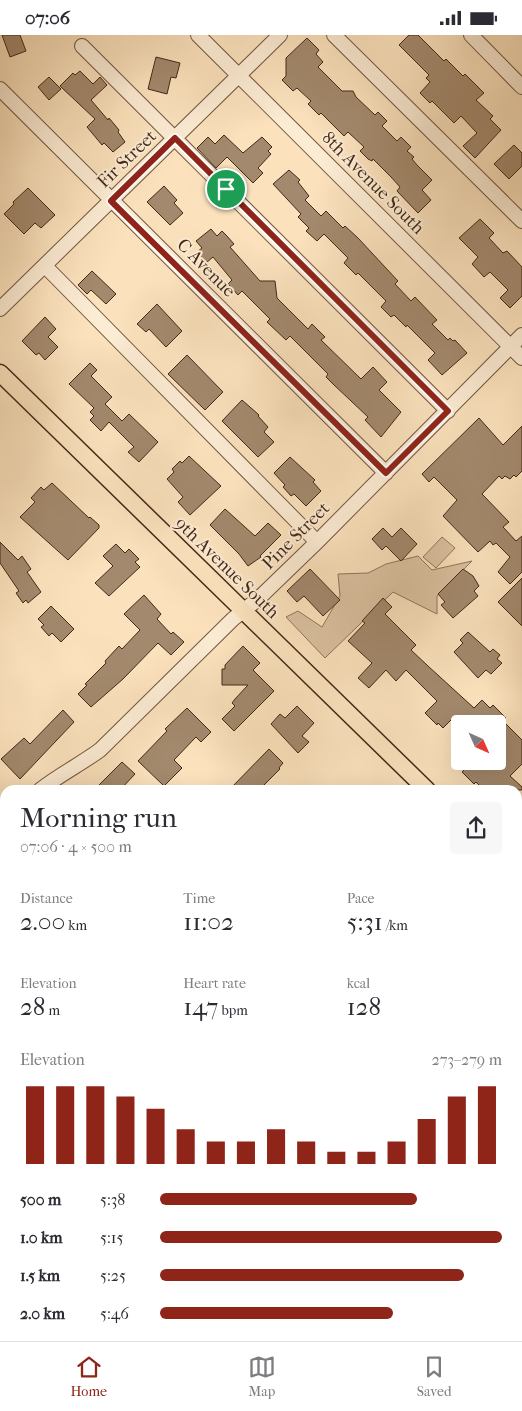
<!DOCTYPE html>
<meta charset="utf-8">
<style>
body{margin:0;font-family:"IM FELL French Canon",serif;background:#f7f7f7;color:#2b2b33;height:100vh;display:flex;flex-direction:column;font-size:19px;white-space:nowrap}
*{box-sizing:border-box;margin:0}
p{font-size:16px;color:#7c7c81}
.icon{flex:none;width:28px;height:28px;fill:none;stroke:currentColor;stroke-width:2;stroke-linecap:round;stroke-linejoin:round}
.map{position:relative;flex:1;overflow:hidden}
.panel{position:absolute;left:0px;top:750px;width:522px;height:556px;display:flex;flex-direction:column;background:#fff;border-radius:15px 15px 0 0;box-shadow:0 5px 20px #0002}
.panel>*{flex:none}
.needle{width:32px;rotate:135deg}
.fabs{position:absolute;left:451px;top:680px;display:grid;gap:10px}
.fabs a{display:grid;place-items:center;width:55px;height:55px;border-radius:5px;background:#fff;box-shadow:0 5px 20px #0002;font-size:25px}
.pin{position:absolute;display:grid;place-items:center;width:42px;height:42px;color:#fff;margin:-21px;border:2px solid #fff;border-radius:50%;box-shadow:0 1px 5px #0007}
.round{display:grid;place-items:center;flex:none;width:52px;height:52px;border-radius:5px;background:#f7f7f7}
.overview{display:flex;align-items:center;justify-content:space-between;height:85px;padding:0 20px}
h1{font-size:28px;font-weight:600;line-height:38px}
.metrics{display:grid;grid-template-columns:repeat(3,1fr);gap:8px;height:85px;padding:5px 20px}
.metrics div{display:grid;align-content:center}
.metrics b{font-size:25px;font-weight:600}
.metrics small{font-size:14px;font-weight:400}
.metrics p{font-size:14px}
.chart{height:140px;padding:10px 20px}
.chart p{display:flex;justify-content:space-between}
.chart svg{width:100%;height:90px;margin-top:5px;stroke:#8f2418;stroke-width:6}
ul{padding:0 20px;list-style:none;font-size:16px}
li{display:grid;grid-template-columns:80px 60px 1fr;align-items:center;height:38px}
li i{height:12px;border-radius:6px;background:#8f2418}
.status{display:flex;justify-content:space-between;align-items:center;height:35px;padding:0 25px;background:#fff;direction:ltr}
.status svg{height:14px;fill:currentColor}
.tab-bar{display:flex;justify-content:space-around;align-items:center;height:70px;border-top:1px solid #e1e1e2;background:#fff;font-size:14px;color:#7c7c81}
.tab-bar a{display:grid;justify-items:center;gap:2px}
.tab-bar .on{color:#8f2418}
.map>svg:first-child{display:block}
</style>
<div class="status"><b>07:06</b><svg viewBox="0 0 49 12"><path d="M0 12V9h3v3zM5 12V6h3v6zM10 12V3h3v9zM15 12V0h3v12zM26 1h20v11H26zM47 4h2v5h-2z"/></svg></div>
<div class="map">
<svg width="522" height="1306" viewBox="0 0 522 1306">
<rect width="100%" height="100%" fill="#fbe2bd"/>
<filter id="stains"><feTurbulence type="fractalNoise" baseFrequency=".004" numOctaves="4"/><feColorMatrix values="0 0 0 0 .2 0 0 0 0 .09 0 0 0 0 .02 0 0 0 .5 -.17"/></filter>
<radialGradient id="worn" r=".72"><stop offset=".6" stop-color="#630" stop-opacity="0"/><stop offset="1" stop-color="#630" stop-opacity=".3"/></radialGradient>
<path fill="#dcc2a1" stroke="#90755c" d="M 442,502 L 455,513 L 436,533 L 423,522 Z
M 418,521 L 432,535 L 472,526 L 437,561 L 437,579 L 393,557 L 325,623 L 286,582 L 298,576 L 322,592 L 340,561 L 338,539 L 368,538 L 386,529 Z"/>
<path fill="#a3896d" stroke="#442817" d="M 2,0 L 20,0 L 26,16 L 10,22 Z
M 409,0 L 418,0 L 444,26 L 446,24 L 463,41 L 465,39 L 484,58 L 476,65 L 493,81 L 490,84 L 501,95 L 475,123 L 463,111 L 477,98 L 461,81 L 454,88 L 432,66 L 430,68 L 420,58 L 430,47 L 426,43 L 429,40 L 399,10 Z
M 307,3 L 319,15 L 316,19 L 323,27 L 318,32 L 342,56 L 353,56 L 356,62 L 375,80 L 378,77 L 387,86 L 382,91 L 397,106 L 401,102 L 411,112 L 407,116 L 414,122 L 412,124 L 417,130 L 432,145 L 422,155 L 431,165 L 418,178 L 397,156 L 400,152 L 391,142 L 373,124 L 372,126 L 368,124 L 360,116 L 364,112 L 348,97 L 344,101 L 321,78 L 319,80 L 308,69 L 311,66 L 297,53 L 293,56 L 282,45 L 286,41 L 286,23 Z
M 156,22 L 180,28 L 176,43 L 171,42 L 167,59 L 148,54 Z
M 80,36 L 93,49 L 100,42 L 107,50 L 91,65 L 108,85 L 109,83 L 119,95 L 118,97 L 125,107 L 113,117 L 104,108 L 102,110 L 87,92 L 95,84 L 60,51 L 73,38 L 75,40 Z
M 49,42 L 61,54 L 49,65 L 38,52 Z
M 224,100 L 243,118 L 262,102 L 272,112 L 268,116 L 271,119 L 258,133 L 263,138 L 253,148 L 227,122 L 216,133 L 197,113 L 208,102 L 215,109 Z
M 514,110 L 522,118 L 522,131 L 509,144 L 494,129 Z
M 289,135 L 300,145 L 298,147 L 309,161 L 305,165 L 321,181 L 326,176 L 343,193 L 345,191 L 358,203 L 398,246 L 395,249 L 411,266 L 415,262 L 437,285 L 432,289 L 448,305 L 450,303 L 453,306 L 455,305 L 467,318 L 442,340 L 428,325 L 435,318 L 407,290 L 406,292 L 394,280 L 391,282 L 381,272 L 386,266 L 358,238 L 356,240 L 344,228 L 348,223 L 324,199 L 317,206 L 306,196 L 309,193 L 298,182 L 301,179 L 273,149 Z
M 164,151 L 177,165 L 174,168 L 183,178 L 170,190 L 147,167 Z
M 28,153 L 55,180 L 41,193 L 35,188 L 24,199 L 4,179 L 14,169 L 13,167 Z
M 480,184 L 494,198 L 489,203 L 503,218 L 507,216 L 522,232 L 522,261 L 510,273 L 500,263 L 508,255 L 490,237 L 484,242 L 472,229 L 478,222 L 459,203 Z
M 211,194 L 217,201 L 222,196 L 226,200 L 234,209 L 230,212 L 260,246 L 275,246 L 277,263 L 308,294 L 312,289 L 325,302 L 321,305 L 361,344 L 373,332 L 387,347 L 379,355 L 401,377 L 381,402 L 365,385 L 368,382 L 333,349 L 326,342 L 328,339 L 290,301 L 286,305 L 267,287 L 270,284 L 242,256 L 238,260 L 228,249 L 232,245 L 213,222 L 206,228 L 197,217 L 202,213 L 196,206 Z
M 92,236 L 116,259 L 106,269 L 91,255 L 87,259 L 78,250 Z
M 157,269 L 182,296 L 166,312 L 149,294 L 146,297 L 137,289 Z
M 45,282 L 56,294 L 48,302 L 58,312 L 45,325 L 39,318 L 36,320 L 22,306 Z
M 187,320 L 223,357 L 205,375 L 168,339 Z
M 90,328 L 97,335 L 91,341 L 112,362 L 105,369 L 122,386 L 129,379 L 158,407 L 139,427 L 128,417 L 134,412 L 109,387 L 101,396 L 90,385 L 94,381 L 90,377 L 94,373 L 69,349 Z
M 242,365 L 259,380 L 258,381 L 268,392 L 264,397 L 274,407 L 258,422 L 222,386 Z
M 479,383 L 503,410 L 522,391 L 522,436 L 516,442 L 514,440 L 510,444 L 505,441 L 502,444 L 499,441 L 482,459 L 509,487 L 503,492 L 516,506 L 522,501 L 522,537 L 510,549 L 498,537 L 510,522 L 496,508 L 493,510 L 490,506 L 478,517 L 443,481 L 457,465 L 434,442 L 429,447 L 422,439 Z
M 189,421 L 221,451 L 190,480 L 178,467 L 183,462 L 167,444 L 174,437 L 172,434 L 180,426 L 182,428 Z
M 290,422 L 315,445 L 313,447 L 321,456 L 306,471 L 294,459 L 291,461 L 283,452 L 285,450 L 274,438 Z
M 52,448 L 89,483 L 90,482 L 99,490 L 99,493 L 68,525 L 20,482 L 35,467 L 31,463 L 41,452 L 44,455 Z
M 225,474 L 255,501 L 268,488 L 281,500 L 260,521 L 261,522 L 248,531 L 239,519 L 210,490 Z
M 383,493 L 392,502 L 401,493 L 417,509 L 401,526 L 386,511 L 382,515 L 372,504 Z
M 0,507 L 18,525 L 22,521 L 31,534 L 27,537 L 41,557 L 28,568 L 26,565 L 23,568 L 16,558 L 19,556 L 0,528 Z
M 116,509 L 125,518 L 129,514 L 139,524 L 135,527 L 140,532 L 109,561 L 95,548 L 113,531 L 103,521 Z
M 310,534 L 340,565 L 323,581 L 304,561 L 297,567 L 287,556 Z
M 463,534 L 473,541 L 479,551 L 474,556 L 478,561 L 453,583 L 441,570 L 445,567 L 438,559 Z
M 522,543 L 522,591 L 498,567 Z
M 144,560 L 161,579 L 157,584 L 171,599 L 173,597 L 184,607 L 171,620 L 158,608 L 123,644 L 91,672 L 78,659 L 87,650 L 85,649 L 106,628 L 105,626 L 119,611 L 122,614 L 140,595 L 124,579 Z
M 383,563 L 392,572 L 385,579 L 416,610 L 411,615 L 428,631 L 474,673 L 482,665 L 490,673 L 493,670 L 506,683 L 503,686 L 522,705 L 522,729 L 510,741 L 522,752 L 522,755 L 484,755 L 476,747 L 474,749 L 462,737 L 473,726 L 498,726 L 498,689 L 455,689 L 451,685 L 443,693 L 438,688 L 437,690 L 425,678 L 437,666 L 406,635 L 396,646 L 386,635 L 369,653 L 358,643 L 372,628 L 348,606 L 365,588 L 362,586 Z
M 51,571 L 74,594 L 61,607 L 52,598 L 49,601 L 41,592 L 44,590 L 38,584 Z
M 468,597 L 490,617 L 493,614 L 500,620 L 497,624 L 502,628 L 491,639 L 486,635 L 478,643 L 454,617 L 463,608 L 460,605 Z
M 243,611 L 260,628 L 253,635 L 274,656 L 234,696 L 222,684 L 235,671 L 232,668 L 235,664 L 248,650 L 222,650 L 222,634 L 225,634 L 225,630 Z
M 297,671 L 314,688 L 302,701 L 309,707 L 298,718 L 271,689 L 280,679 L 285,683 Z
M 187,673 L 211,697 L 201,707 L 196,702 L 174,725 L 182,733 L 164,751 L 138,726 L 167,696 L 165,694 Z
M 63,675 L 74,687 L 20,744 L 1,724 L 24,703 L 30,709 Z
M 269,714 L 283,728 L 279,733 L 280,734 L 259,755 L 229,755 Z
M 122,727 L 135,739 L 120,755 L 94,755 Z"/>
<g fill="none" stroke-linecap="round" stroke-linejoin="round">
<g stroke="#725640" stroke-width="16">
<path id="minor" d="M 198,0 L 522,323
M 334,0 L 522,186
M 471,0 L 522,52
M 82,11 L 448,376
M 0,54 L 386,438
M 45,231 L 317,507
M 0,274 L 280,0
M 40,755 C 59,740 81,729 100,715 L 233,584 L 258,564 L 317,507 L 522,300
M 0,794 L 5,789
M 0,868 L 5,873
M 518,1081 L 522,1076
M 0,1170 L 5,1165
M 518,1283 L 522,1278
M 77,1306 L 79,1304
M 287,1306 L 292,1301
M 497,1306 L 501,1301"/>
</g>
<g stroke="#442817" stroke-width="19">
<path id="major" d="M 0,338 L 427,755
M 518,843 L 522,847"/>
</g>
<use href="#minor" stroke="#fcecd4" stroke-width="14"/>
<use href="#major" stroke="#fbe2bd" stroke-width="16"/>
</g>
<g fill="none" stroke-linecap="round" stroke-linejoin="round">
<g stroke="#fff" stroke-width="10">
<path id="route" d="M 175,103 L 448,376 L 386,438 L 111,166 Z"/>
</g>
<use href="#route" stroke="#8f2418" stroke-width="6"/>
</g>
<g text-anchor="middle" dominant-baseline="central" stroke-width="4" stroke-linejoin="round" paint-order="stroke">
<g font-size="18" fill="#442817" stroke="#fcecd4">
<text transform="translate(127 124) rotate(-44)">Fir Street</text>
<text transform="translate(373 148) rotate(45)">8th Avenue South</text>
<text transform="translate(206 233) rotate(45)">C Avenue</text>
<text transform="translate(296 501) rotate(-45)">Pine Street</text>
<text transform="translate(227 533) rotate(44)">9th Avenue South</text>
</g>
</g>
<rect width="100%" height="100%" filter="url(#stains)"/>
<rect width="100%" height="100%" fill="url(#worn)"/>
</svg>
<div class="fabs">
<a><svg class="needle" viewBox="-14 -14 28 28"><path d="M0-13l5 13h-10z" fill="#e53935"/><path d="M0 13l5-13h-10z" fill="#7c7c81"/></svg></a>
</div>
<div class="pin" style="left:226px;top:154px;background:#1e9e55"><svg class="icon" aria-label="arrive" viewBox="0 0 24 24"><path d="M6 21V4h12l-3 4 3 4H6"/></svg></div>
<section class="panel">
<div class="overview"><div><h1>Morning run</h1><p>07:06 · 4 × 500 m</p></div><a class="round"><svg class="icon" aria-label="share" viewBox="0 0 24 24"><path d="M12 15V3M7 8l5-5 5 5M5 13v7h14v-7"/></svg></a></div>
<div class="metrics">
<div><p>Distance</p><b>2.00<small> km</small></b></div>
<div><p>Time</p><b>11:02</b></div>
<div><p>Pace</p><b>5:31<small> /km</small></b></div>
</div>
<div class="metrics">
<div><p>Elevation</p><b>28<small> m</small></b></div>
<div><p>Heart rate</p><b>147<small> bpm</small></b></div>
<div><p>kcal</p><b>128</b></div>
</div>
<div class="chart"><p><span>Elevation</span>273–279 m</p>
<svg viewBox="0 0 160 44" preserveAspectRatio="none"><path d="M5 44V6M15 44V6M25 44V6M35 44V11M45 44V17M55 44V27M65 44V33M75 44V33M85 44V27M95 44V33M105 44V38M115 44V38M125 44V33M135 44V22M145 44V11M155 44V6"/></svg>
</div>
<ul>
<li><b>500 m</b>5:38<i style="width:75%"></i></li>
<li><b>1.0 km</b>5:15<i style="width:100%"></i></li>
<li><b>1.5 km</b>5:25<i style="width:89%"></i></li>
<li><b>2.0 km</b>5:46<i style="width:68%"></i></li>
</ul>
</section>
</div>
<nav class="tab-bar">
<a class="on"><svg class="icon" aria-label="home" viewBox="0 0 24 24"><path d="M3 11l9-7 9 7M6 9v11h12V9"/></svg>Home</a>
<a><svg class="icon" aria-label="map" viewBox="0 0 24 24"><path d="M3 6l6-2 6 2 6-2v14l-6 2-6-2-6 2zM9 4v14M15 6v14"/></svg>Map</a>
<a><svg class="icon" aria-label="saved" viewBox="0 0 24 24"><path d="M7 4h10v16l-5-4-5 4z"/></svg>Saved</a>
</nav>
